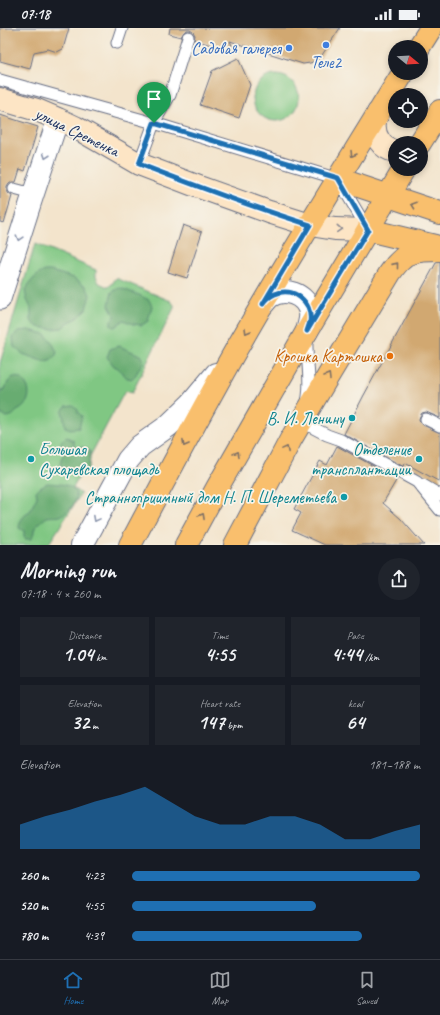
<!DOCTYPE html>
<meta charset="utf-8">
<style>
body{margin:0;font-family:Caveat,sans-serif;background:#20242c;color:#f1f3f6;height:100vh;display:flex;flex-direction:column;font-size:15px;white-space:nowrap}
*{box-sizing:border-box;margin:0}
p{font-size:13px;color:#9ea1a6}
.icon{flex:none;width:22px;height:22px;fill:none;stroke:currentColor;stroke-width:2;stroke-linecap:round;stroke-linejoin:round}
.map{position:relative;height:517px;overflow:hidden}
.panel{display:flex;flex-direction:column;background:#171b24;flex:1}
.panel>*{flex:none}
.needle{width:26px;rotate:108deg}
.controls{position:absolute;left:388px;top:12px;display:grid;gap:8px}
.controls a{display:grid;place-items:center;width:40px;height:40px;border-radius:50%;background:#171b24;box-shadow:0 2px 6px #0003;font-size:20px}
.pin{position:absolute;display:grid;place-items:center;width:34px;height:34px;color:#fff;margin:-41px -17px;border-radius:50% 50% 50% 0;rotate:-45deg;box-shadow:0 0 4px #0007}
.pin .icon{rotate:45deg}
.round{display:grid;place-items:center;flex:none;width:42px;height:42px;border-radius:21px;background:#20242c}
.head{display:flex;align-items:center;justify-content:space-between;height:68px;padding:0 20px}
h1{font-size:22px;font-weight:800;line-height:30px}
.figures{display:grid;grid-template-columns:repeat(3,1fr);gap:6px;height:68px;padding:4px 20px}
.figures div{display:grid;align-content:center;border-radius:0px;background:#20242c;text-align:center}
.figures b{font-size:20px;font-weight:800}
.figures small{font-size:11px;font-weight:400}
.figures p{font-size:11px}
.chart{height:112px;padding:8px 20px}
.chart p{display:flex;justify-content:space-between}
.chart svg{width:100%;height:72px;margin-top:4px;fill:#1f6fb2;opacity:.7}
ul{padding:0 20px;list-style:none;font-size:13px}
li{display:grid;grid-template-columns:64px 48px 1fr;align-items:center;height:30px}
li i{height:10px;border-radius:5px;background:#1f6fb2}
.status{display:flex;justify-content:space-between;align-items:center;height:28px;padding:0 20px;background:#171b24;direction:ltr}
.status svg{height:11px;fill:currentColor}
.tab-bar{display:flex;justify-content:space-around;align-items:center;height:56px;border-top:1px solid #363941;background:#171b24;font-size:11px;color:#9ea1a6}
.tab-bar a{display:grid;justify-items:center;gap:2px}
.tab-bar .active{color:#1f6fb2}
.map>svg:first-child{display:block}
</style>
<div class="status"><b>07:18</b><svg viewBox="0 0 49 12"><path d="M0 12V9h3v3zM5 12V6h3v6zM10 12V3h3v9zM15 12V0h3v12zM26 1h20v11H26zM47 4h2v5h-2z"/></svg></div>
<div class="map">
<svg width="440" height="517" viewBox="0 0 440 517">
<rect width="100%" height="100%" fill="#f7f3e8"/>
<filter id="ink" filterUnits="userSpaceOnUse"><feTurbulence type="fractalNoise" baseFrequency=".025" numOctaves="2"/><feDisplacementMap in="SourceGraphic" scale="8" xChannelSelector="R" yChannelSelector="G"/><feConvolveMatrix kernelMatrix="1 2 1 2 8 2 1 2 1" color-interpolation-filters="sRGB"/></filter>
<filter id="wash" filterUnits="userSpaceOnUse"><feTurbulence type="fractalNoise" baseFrequency=".012" numOctaves="4" result="noise"/><feDisplacementMap in="SourceGraphic" scale="16" xChannelSelector="R" yChannelSelector="G"/><feGaussianBlur stdDeviation="0.9" result="paint"/><feColorMatrix in="noise" values="0 0 0 0 0 0 0 0 0 0 0 0 0 0 0 0 0 1.4 0 .05"/><feComposite in="paint" operator="in"/></filter>
<g filter="url(#wash)">
<rect width="100%" height="100%" fill="#f3e4cc"/>
<path fill="#80c783" stroke="#4e7b70" d="M253 70a23 23 0 1 1 46 0a23 23 0 1 1-46 0Z
M 35,216 L 96,242 L 96,248 L 99,255 L 108,259 L 112,256 L 116,250 L 171,273 L 174,277 L 174,280 L 132,365 L 125,363 L 73,460 L 81,466 L 48,517 L 0,517 L 0,335 Z"/>
<path fill="#68ac71" stroke="#426e68" d="M 45,243 L 51,243 L 74,250 L 86,258 L 90,267 L 86,281 L 76,291 L 69,294 L 62,300 L 52,301 L 38,299 L 31,293 L 31,280 L 27,272 L 25,263 C 29,255 36,246 45,243 Z
M 120,260 L 139,267 L 149,272 L 152,278 L 148,293 L 142,297 L 133,296 L 123,292 L 115,299 L 111,298 L 111,293 L 114,288 L 113,284 L 109,277 L 112,264 Z
M 29,302 L 45,306 L 52,314 L 57,324 L 55,329 L 50,333 L 44,334 L 23,326 L 14,319 L 13,309 L 18,303 Z
M 119,318 L 140,327 L 144,333 L 133,351 L 127,350 L 118,340 L 114,338 L 107,329 L 110,321 Z
M 13,349 C 19,349 22,351 26,356 C 31,363 29,374 23,379 C 21,381 19,382 17,383 C 13,387 13,388 7,389 L 0,386 L 0,363 L 4,363 L 8,354 Z
M 73,377 L 78,382 L 78,385 L 82,388 L 79,400 L 71,401 L 65,399 L 64,391 L 62,383 L 66,378 Z
M 67,409 L 74,413 L 74,419 C 77,419 86,419 87,420 C 93,423 89,437 88,442 L 78,447 L 73,444 L 70,440 L 65,441 L 60,437 L 62,429 L 65,424 L 64,422 L 60,417 L 62,412 Z
M 47,455 C 55,456 68,455 74,462 C 82,471 68,485 60,488 C 56,489 51,488 47,489 C 45,490 36,498 35,500 C 33,503 35,506 31,511 L 25,511 L 24,509 L 24,503 L 19,500 C 19,494 24,486 29,485 L 37,469 L 36,463 L 40,459 Z"/>
<g id="blocks">
<path fill="#d1a871" d="M 0,0 L 69,0 L 63,21 L 57,24 L 48,21 L 34,24 L 30,41 L 0,33 Z
M 170,0 L 340,0 L 320,30 L 315,33 L 310,35 L 303,36 L 230,13 L 235,24 L 194,12 L 195,7 L 193,4 L 190,2 L 187,2 L 184,4 L 181,9 L 169,6 Z
M 238,30 L 250,57 L 239,90 L 200,77 L 212,43 Z
M 0,87 L 38,99 L 25,143 L 20,141 L 16,154 L 12,154 L 9,156 L 7,159 L 7,163 L 9,166 L 12,168 L 4,195 L 0,194 Z
M 183,197 L 202,204 L 187,250 L 168,244 Z
M 440,234 L 440,390 L 426,384 L 422,385 L 420,388 L 419,391 L 420,394 L 423,397 L 440,405 L 440,454 L 405,435 L 404,439 L 344,406 L 363,369 L 436,235 Z
M 337,418 L 397,451 L 383,475 L 401,491 L 424,517 L 325,517 L 292,502 L 301,485 L 294,481 L 320,433 L 327,437 Z"/>
</g>
</g>
<g filter="url(#ink)">
<use href="#blocks" fill-opacity="0" stroke="#676e84" stroke-width="1"/>
<g fill="none" stroke-linecap="round" stroke-linejoin="round">
<g stroke="#676e84" stroke-width="13">
<path id="service" d="M 117,15 L 122,0
M 0,52 L 154,95 L 338,151 L 368,202
M 139,136 L 154,95 L 170,67 L 188,9
M 14,161 L 33,166
M 307,311 C 306,332 312,353 307,374
M 303,390 L 302,394 L 327,407 L 341,412 L 417,454 L 440,482
M 426,391 L 440,398
M 423,457 L 440,467"/>
</g>
<g stroke="#676e84" stroke-width="23">
<path id="minor" d="M 0,271 L 31,173 L 58,91"/>
</g>
<g stroke="#676e84" stroke-width="24">
<path id="tertiary" d="M 263,276 C 265,274 267,271 269,269 C 284,258 306,266 310,284 C 311,291 309,296 307,303
M 82,517 L 128,432 L 140,418 L 168,398 L 191,376 L 216,346"/>
</g>
<g stroke="#676e84" stroke-width="24">
<path id="secondary" d="M 0,71 L 37,82 L 58,91 L 75,99 L 139,136 L 199,159 L 269,184 L 310,197 L 335,201 L 368,202
M 378,85 C 377,88 375,91 375,94 C 373,108 382,121 395,123"/>
</g>
<g stroke="#676e84" stroke-width="24">
<path id="primary" d="M 419,19 L 431,0
M 420,115 L 440,83
M 338,151 L 440,185
M 368,202 L 435,218
M 130,517 C 165,451 200,385 237,320 C 290,227 347,136 403,45
M 186,517 L 217,460 L 307,303 L 404,141
M 235,517 L 291,411 L 327,350 L 390,245 C 405,223 414,222 440,222"/>
</g>
<use href="#service" stroke="#fff" stroke-width="11"/>
<use href="#minor" stroke="#fff" stroke-width="21"/>
<use href="#tertiary" stroke="#fff" stroke-width="22"/>
<use href="#secondary" stroke="#fde5c5" stroke-width="22"/>
<use href="#primary" stroke="#f9bf6d" stroke-width="22"/>
</g>
<defs><path id="oneway-chevron" d="M-2-3.5L2.5 0L-2 3.5" fill="none" stroke-width="1.6" stroke-linecap="round" stroke-linejoin="round"/></defs>
<g stroke="#7f7065">
<use href="#oneway-chevron" transform="translate(353 126) rotate(121)"/>
<use href="#oneway-chevron" transform="translate(414 177) rotate(-161)"/>
<use href="#oneway-chevron" transform="translate(396 237) rotate(-51)"/>
<use href="#oneway-chevron" transform="translate(247 303) rotate(120)"/>
<use href="#oneway-chevron" transform="translate(328 348) rotate(-59)"/>
<use href="#oneway-chevron" transform="translate(185 416) rotate(119)"/>
<use href="#oneway-chevron" transform="translate(286 421) rotate(-62)"/>
<use href="#oneway-chevron" transform="translate(237 426) rotate(-60)"/>
<use href="#oneway-chevron" transform="translate(202 488) rotate(-61)"/>
</g>
<g stroke="#8d97ae">
<use href="#oneway-chevron" transform="translate(46 128) rotate(109)"/>
<use href="#oneway-chevron" transform="translate(19 210) rotate(107)"/>
<use href="#oneway-chevron" transform="translate(96 491) rotate(118)"/>
</g>
<use stroke="#8c8a92" href="#oneway-chevron" transform="translate(339 201) rotate(4)"/>
</g>
<g fill="none" stroke-linecap="round" stroke-linejoin="round" filter="url(#ink)">
<g stroke="#fff" stroke-width="8">
<path id="route" d="M 154,95 L 338,150 L 368,202 L 307,303 C 308,300 309,297 310,294 C 313,274 293,258 275,266 C 270,268 266,272 263,276 L 310,197 C 252,179 196,158 139,136 Z"/>
</g>
<use href="#route" stroke="#1f6fb2" stroke-width="5"/>
</g>
<g fill="#3f7fe0" stroke="#f7f3e8" stroke-width="1.5">
<circle cx="326" cy="17" r="4"/>
<circle cx="289" cy="20" r="4"/>
</g>
<circle fill="#e8710a" stroke="#f7f3e8" stroke-width="1.5" cx="390" cy="328" r="4"/>
<g fill="#0f9aa8" stroke="#f7f3e8" stroke-width="1.5">
<circle cx="352" cy="390" r="4"/>
<circle cx="31" cy="431" r="4"/>
<circle cx="419" cy="431" r="4"/>
<circle cx="344" cy="469" r="4"/>
</g>
<g text-anchor="middle" dominant-baseline="central" stroke-width="3.5" stroke-linejoin="round" paint-order="stroke">
<g font-size="17" fill="#366cbe" stroke="#f7f3e8" text-anchor="end">
<text x="281" y="20">Садовая галерея</text>
<text x="326" y="34" text-anchor="middle">Теле2</text>
</g>
<g font-size="17" fill="#1b2f5e" stroke="#f7f3e8">
<text transform="translate(77 104) rotate(26)">улица Сретенка</text>
</g>
<g font-size="17" fill="#c56008" stroke="#f7f3e8" text-anchor="end">
<text x="382" y="328">Крошка Картошка</text>
</g>
<g font-size="17" fill="#0d838f" stroke="#f7f3e8" text-anchor="end">
<text x="344" y="390">В. И. Ленину</text>
<text x="39" y="421" text-anchor="start">Большая<tspan x="39" dy="20">Сухаревская площадь</tspan></text>
<text x="411" y="421">Отделение<tspan x="411" dy="20">трансплантации</tspan></text>
<text x="336" y="469">Странноприимный дом Н. П. Шереметьева</text>
</g>
</g>
</svg>
<div class="controls">
<a><svg class="needle" viewBox="-14 -14 28 28"><path d="M0-13l5 13h-10z" fill="#e53935"/><path d="M0 13l5-13h-10z" fill="#9ea1a6"/></svg></a>
<a><svg class="icon" aria-label="locate" viewBox="0 0 24 24"><circle cx="12" cy="12" r="6"/><path d="M12 2v4M12 18v4M2 12h4M18 12h4"/></svg></a>
<a><svg class="icon" aria-label="layers" viewBox="0 0 24 24"><path d="M12 4l9 5-9 5-9-5zM3 14l9 5 9-5"/></svg></a>
</div>
<div class="pin" style="left:154px;top:95px;background:#1e9e55"><svg class="icon" aria-label="arrive" viewBox="0 0 24 24"><path d="M6 21V4h12l-3 4 3 4H6"/></svg></div>
</div>
<section class="panel">
<div class="head"><div><h1>Morning run</h1><p>07:18 · 4 × 260 m</p></div><a class="round"><svg class="icon" aria-label="share" viewBox="0 0 24 24"><path d="M12 15V3M7 8l5-5 5 5M5 13v7h14v-7"/></svg></a></div>
<div class="figures">
<div><p>Distance</p><b>1.04<small> km</small></b></div>
<div><p>Time</p><b>4:55</b></div>
<div><p>Pace</p><b>4:44<small> /km</small></b></div>
</div>
<div class="figures">
<div><p>Elevation</p><b>32<small> m</small></b></div>
<div><p>Heart rate</p><b>147<small> bpm</small></b></div>
<div><p>kcal</p><b>64</b></div>
</div>
<div class="chart"><p><span>Elevation</span>181–188 m</p>
<svg viewBox="0 0 160 44" preserveAspectRatio="none"><path d="M0 44V29L10 24L20 20L30 15L40 11L50 6L60 15L70 24L80 29L90 29L100 24L110 24L120 29L130 38L140 38L150 33L160 29V44z"/></svg>
</div>
<ul>
<li><b>260 m</b>4:23<i style="width:100%"></i></li>
<li><b>520 m</b>4:55<i style="width:64%"></i></li>
<li><b>780 m</b>4:39<i style="width:80%"></i></li>
</ul>
</section>
<nav class="tab-bar">
<a class="active"><svg class="icon" aria-label="home" viewBox="0 0 24 24"><path d="M3 11l9-7 9 7M6 9v11h12V9"/></svg>Home</a>
<a><svg class="icon" aria-label="map" viewBox="0 0 24 24"><path d="M3 6l6-2 6 2 6-2v14l-6 2-6-2-6 2zM9 4v14M15 6v14"/></svg>Map</a>
<a><svg class="icon" aria-label="saved" viewBox="0 0 24 24"><path d="M7 4h10v16l-5-4-5 4z"/></svg>Saved</a>
</nav>
